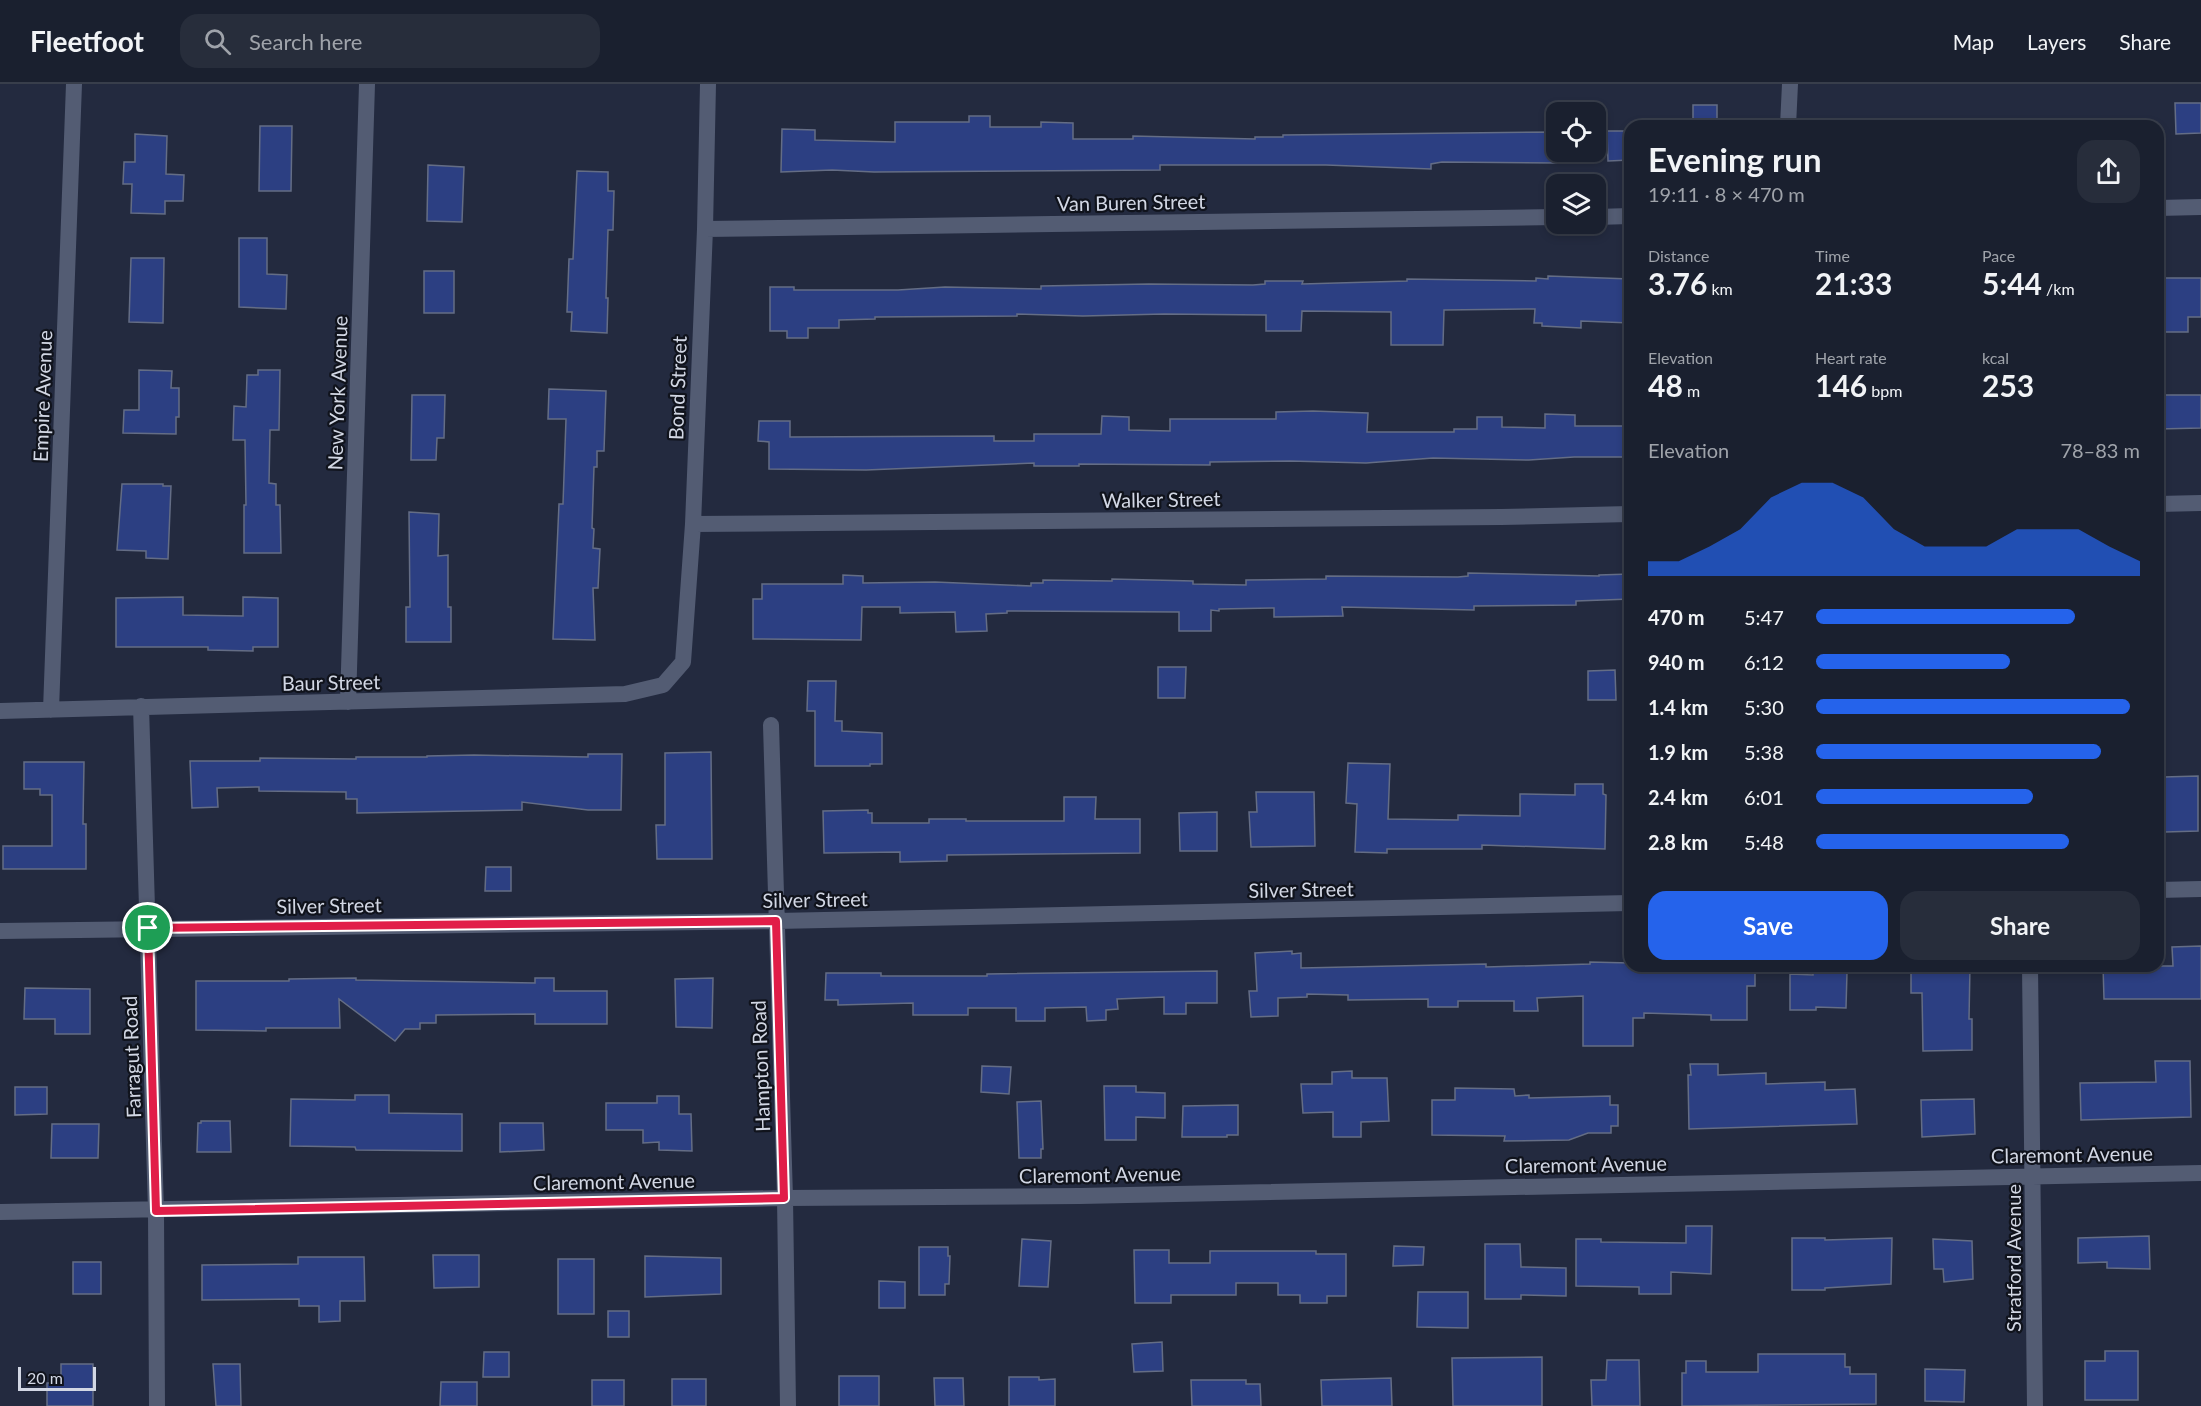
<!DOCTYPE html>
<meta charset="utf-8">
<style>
body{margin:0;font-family:Lato,sans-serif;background:#272d3b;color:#f1f3f6;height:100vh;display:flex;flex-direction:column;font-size:22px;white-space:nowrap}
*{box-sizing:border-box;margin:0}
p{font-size:20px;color:#9fa3aa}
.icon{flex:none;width:33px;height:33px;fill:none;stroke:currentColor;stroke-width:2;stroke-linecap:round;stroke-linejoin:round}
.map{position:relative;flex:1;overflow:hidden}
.sheet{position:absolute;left:1624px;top:36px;width:540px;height:852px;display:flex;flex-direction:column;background:#1a202f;border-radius:18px;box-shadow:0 3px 9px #0003,0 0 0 2px #383e4b}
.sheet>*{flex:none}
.buttons{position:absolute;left:1546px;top:18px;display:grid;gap:12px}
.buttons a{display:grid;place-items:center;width:60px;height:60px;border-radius:12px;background:#1a202f;box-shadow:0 3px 9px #0003,0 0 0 2px #383e4b;font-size:30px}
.scale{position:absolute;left:18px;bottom:15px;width:78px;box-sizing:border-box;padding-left:6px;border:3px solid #d2d7e4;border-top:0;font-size:16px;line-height:21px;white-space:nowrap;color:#d2d7e4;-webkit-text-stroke:4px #10131c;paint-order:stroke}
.pin{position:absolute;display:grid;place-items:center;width:51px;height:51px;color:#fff;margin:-26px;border:3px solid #fff;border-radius:50%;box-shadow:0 2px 6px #0007}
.round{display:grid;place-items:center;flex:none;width:63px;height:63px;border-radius:18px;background:#272d3b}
.summary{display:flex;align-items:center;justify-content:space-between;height:102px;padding:0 24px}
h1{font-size:33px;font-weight:700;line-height:45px}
.stats{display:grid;grid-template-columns:repeat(3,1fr);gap:9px;height:102px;padding:6px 24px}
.stats div{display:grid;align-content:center}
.stats b{font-size:30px;font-weight:700}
.stats small{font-size:16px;font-weight:400}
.stats p{font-size:16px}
.chart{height:168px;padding:12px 24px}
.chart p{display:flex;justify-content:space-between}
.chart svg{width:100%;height:108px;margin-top:6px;fill:#2563eb;opacity:.7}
.button{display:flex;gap:12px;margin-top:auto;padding:12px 24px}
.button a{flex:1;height:69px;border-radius:18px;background:#2563eb;color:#fff;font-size:24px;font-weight:700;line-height:69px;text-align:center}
.button a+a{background:#272d3b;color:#f1f3f6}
ul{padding:0 24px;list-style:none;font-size:20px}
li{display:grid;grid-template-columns:96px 72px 1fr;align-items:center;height:45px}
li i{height:15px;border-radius:8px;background:#2563eb}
header{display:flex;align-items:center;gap:36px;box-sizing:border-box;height:84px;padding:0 30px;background:#1a202f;border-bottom:2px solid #383e4b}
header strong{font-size:28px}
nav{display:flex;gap:33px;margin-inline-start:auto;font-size:21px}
.search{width:420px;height:54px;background:#272d3b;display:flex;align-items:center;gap:15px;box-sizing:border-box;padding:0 21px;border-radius:18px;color:#9fa3aa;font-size:22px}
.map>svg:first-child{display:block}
</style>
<header>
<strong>Fleetfoot</strong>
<div class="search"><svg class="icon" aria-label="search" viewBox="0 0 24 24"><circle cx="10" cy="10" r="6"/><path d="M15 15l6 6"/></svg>Search here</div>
<nav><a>Map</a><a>Layers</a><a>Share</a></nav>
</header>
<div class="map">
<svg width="2201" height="1322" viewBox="0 0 2201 1322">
<rect width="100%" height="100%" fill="#232a3f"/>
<path fill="#2c3f82" stroke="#646d85" stroke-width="1.5" d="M 2175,19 L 2201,19 L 2201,49 L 2176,50 Z
M 1693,21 L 1717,21 L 1717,42 L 1693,42 Z
M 969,32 L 990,32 L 990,43 L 1041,43 L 1041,38 L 1073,39 L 1073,55 L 1133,55 L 1133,52 L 1255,55 L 1255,53 L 1283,53 L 1283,51 L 1557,48 L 1557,79 L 1442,78 L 1431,80 L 1431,85 L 1326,81 L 1160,81 L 1160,86 L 874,88 L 832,86 L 781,88 L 782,45 L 815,46 L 815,56 L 895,58 L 895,38 L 969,38 Z
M 260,42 L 292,42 L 291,107 L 259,107 Z
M 1607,47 L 1630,47 L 1630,76 L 1608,77 Z
M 135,50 L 167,52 L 166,90 L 184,91 L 183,117 L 165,117 L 165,130 L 131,129 L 132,100 L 123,100 L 124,78 L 135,78 Z
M 428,81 L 464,83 L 462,138 L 427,137 Z
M 577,87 L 608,88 L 608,107 L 614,107 L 613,146 L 608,146 L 606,214 L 608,214 L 607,249 L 571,247 L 572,228 L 567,228 L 569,175 L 573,175 Z
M 239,154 L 267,154 L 267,190 L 287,191 L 286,225 L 239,223 Z
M 131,174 L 164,174 L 163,239 L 129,238 Z
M 424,187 L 454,187 L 454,229 L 424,229 Z
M 1548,192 L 1630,195 L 1630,239 L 1581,237 L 1581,244 L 1542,242 L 1542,239 L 1534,239 L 1535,225 L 1444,226 L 1443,261 L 1391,261 L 1391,228 L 1302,227 L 1301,247 L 1266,247 L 1266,231 L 1164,230 L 1083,232 L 1017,230 L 1017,232 L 875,233 L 875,235 L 839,236 L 839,244 L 808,244 L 808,254 L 787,254 L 787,247 L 770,247 L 770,203 L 794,203 L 794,206 L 898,206 L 945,203 L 1041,205 L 1041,202 L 1149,200 L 1253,201 L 1265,200 L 1265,197 L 1303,197 L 1302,200 L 1407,197 L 1407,195 L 1536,197 L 1536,194 L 1548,195 Z
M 2158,194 L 2201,194 L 2201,233 L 2188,233 L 2188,248 L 2158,248 Z
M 139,286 L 172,287 L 171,304 L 179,304 L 179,333 L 176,333 L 176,350 L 123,349 L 124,326 L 139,326 Z
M 258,286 L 280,286 L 279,346 L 270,346 L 269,399 L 276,400 L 276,421 L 280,421 L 281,469 L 244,469 L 244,421 L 246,421 L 245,356 L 233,356 L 234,322 L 246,323 L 247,291 L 258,291 Z
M 549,305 L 606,307 L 604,367 L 597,367 L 597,383 L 594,383 L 592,444 L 594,445 L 593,464 L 600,465 L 598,504 L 593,504 L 595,556 L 553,555 L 559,420 L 563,420 L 566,335 L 548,335 Z
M 412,311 L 445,311 L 444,354 L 437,354 L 436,376 L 411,376 Z
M 2158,311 L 2201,311 L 2201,344 L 2158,345 Z
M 1313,327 L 1368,329 L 1367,348 L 1454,348 L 1454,345 L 1477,345 L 1477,333 L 1502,333 L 1502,343 L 1545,344 L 1545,330 L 1575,331 L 1575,342 L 1630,342 L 1630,373 L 1574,373 L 1529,376 L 1433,374 L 1366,379 L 1290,377 L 1210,378 L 1210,381 L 1079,380 L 1079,382 L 1034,382 L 1034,379 L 866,386 L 769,385 L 769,358 L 758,357 L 759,337 L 790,337 L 790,353 L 994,352 L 994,357 L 1034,357 L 1034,350 L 1101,350 L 1102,332 L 1129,333 L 1129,346 L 1170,347 L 1170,335 L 1276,335 L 1276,328 Z
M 122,400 L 163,400 L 163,402 L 171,402 L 168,475 L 146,474 L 146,467 L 117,466 Z
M 409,428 L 439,430 L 438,472 L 448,471 L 448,523 L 451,523 L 451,558 L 406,558 L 406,523 L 410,523 Z
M 1468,489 L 1599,492 L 1599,491 L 1630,490 L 1630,515 L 1576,517 L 1576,521 L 1474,522 L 1474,526 L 1342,523 L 1343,532 L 1274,533 L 1274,524 L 1219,525 L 1219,527 L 1211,526 L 1211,547 L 1179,547 L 1179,528 L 1007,527 L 1007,529 L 986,530 L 987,547 L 956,548 L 955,528 L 900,529 L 900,523 L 862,523 L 861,556 L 753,555 L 753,515 L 762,515 L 762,500 L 843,500 L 843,491 L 863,492 L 863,499 L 935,498 L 1031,502 L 1031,499 L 1043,499 L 1043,496 L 1112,497 L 1112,495 L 1193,497 L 1193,500 L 1246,501 L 1246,496 L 1326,495 L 1326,492 L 1458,493 L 1468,492 Z
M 183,513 L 183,531 L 243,532 L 243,513 L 278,514 L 278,563 L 253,563 L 253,567 L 208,566 L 208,563 L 116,563 L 116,514 Z
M 1158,583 L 1186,583 L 1185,614 L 1158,614 Z
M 1615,586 L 1616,616 L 1588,616 L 1588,587 Z
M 808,597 L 836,597 L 835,637 L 842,637 L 842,647 L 882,649 L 882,680 L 870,680 L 870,682 L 815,682 L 815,627 L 807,627 Z
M 711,668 L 712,775 L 657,775 L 656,741 L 665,741 L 665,669 Z
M 588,670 L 622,670 L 621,726 L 588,726 L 522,718 L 522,726 L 357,729 L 357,715 L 346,715 L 346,708 L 259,707 L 259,703 L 217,704 L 218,723 L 192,724 L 190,677 L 260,677 L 260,674 L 356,675 L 356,673 L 427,673 L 427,672 L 474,671 L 588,673 Z
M 24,678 L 84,678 L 83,740 L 86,740 L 86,785 L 3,785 L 3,762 L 52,762 L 52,711 L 40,711 L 40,705 L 24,705 Z
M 1348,679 L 1390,680 L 1388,735 L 1458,736 L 1458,731 L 1520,732 L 1520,710 L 1575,711 L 1575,700 L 1603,700 L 1603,710 L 1606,711 L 1605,765 L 1482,761 L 1482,765 L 1387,765 L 1387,769 L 1355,768 L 1357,720 L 1346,719 Z
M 2198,692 L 2198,747 L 2165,748 L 2164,693 Z
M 1256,708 L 1314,708 L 1315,762 L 1251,763 L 1249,728 L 1257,728 Z
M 1064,713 L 1096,713 L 1095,735 L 1140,735 L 1140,769 L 947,771 L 947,777 L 900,778 L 900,768 L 824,769 L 823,727 L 868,726 L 868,729 L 872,729 L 872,739 L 929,739 L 929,735 L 966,735 L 966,737 L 1064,737 Z
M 1217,728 L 1217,767 L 1180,767 L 1179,729 Z
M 486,783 L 511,783 L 511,807 L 485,807 Z
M 2201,862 L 2201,915 L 2104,915 L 2103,882 L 2173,882 L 2172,863 Z
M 1292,867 L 1292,870 L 1301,869 L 1301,884 L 1486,880 L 1486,883 L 1590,880 L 1590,878 L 1630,879 L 1630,882 L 1755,882 L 1755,902 L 1747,902 L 1747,936 L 1711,936 L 1711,931 L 1644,929 L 1644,934 L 1633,934 L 1633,962 L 1583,962 L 1583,912 L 1537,914 L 1538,927 L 1514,927 L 1514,917 L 1458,917 L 1458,923 L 1428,923 L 1428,915 L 1348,916 L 1348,911 L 1307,910 L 1307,913 L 1278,914 L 1278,932 L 1251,933 L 1249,907 L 1257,907 L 1255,869 Z
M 1929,882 L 1970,882 L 1969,935 L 1972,935 L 1972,966 L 1923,967 L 1922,909 L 1911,909 L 1911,883 L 1929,884 Z
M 1217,887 L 1217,919 L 1186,919 L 1186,930 L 1164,930 L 1164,913 L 1117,915 L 1118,925 L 1106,926 L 1106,936 L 1087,937 L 1086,923 L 1045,924 L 1045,937 L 1016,937 L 1016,924 L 968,924 L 968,931 L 913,931 L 913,919 L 838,921 L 838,916 L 825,916 L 826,889 L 881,889 L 881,892 L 987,892 L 987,890 Z
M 1813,887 L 1847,888 L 1846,924 L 1816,923 L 1816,926 L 1790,926 L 1790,890 L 1813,891 Z
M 356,894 L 356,896 L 535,899 L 535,894 L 554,894 L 554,907 L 607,907 L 607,940 L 535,940 L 535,930 L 436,931 L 436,939 L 420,939 L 420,945 L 405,945 L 395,957 L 339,915 L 340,944 L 266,944 L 266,947 L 196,946 L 196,897 L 289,897 L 289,895 Z
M 713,894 L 712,944 L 676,943 L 675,895 Z
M 25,904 L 90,905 L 90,950 L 55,950 L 55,935 L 24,935 Z
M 2155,977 L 2190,977 L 2191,1033 L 2081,1036 L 2080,999 L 2156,998 Z
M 1690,980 L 1718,980 L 1718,991 L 1766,989 L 1766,1000 L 1825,998 L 1825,1006 L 1855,1005 L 1857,1040 L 1689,1045 L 1688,991 L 1691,991 Z
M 982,982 L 1011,983 L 1009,1010 L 981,1008 Z
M 1352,987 L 1352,994 L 1387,994 L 1389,1037 L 1361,1038 L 1361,1053 L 1333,1053 L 1333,1028 L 1303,1029 L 1301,1000 L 1332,1000 L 1332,988 Z
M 1104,1002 L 1136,1002 L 1136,1008 L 1165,1009 L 1165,1034 L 1136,1033 L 1136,1056 L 1105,1056 Z
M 15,1003 L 47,1003 L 47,1030 L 15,1031 Z
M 1455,1004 L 1514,1005 L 1515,1012 L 1529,1011 L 1529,1014 L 1610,1012 L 1610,1021 L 1618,1021 L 1618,1042 L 1611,1042 L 1611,1049 L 1588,1049 L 1569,1056 L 1504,1057 L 1505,1052 L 1432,1051 L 1432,1016 L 1455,1016 Z
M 355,1011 L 389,1011 L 389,1029 L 462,1030 L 462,1067 L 356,1066 L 355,1063 L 290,1062 L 291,1015 L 355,1016 Z
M 657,1012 L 679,1012 L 679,1030 L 691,1030 L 692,1067 L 659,1066 L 659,1058 L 643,1059 L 643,1046 L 606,1046 L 606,1019 L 657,1019 Z
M 1974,1015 L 1975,1050 L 1922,1053 L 1921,1016 Z
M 1041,1017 L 1043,1065 L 1041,1065 L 1041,1074 L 1019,1074 L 1017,1018 Z
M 1238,1021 L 1238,1051 L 1227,1051 L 1227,1053 L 1182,1053 L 1183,1022 Z
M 201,1037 L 230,1037 L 231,1068 L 197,1068 L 198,1039 L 201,1039 Z
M 500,1039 L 543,1039 L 544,1066 L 500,1068 Z
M 52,1040 L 99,1040 L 98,1074 L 51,1074 Z
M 1686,1142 L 1712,1142 L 1711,1190 L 1671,1188 L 1671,1210 L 1639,1210 L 1639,1203 L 1576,1202 L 1576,1155 L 1601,1155 L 1601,1158 L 1686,1159 Z
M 2149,1152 L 2150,1185 L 2107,1184 L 2107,1178 L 2078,1179 L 2078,1154 Z
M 1792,1154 L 1825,1154 L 1825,1156 L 1892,1154 L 1891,1200 L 1825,1204 L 1825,1206 L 1792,1206 Z
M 1022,1155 L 1051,1157 L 1048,1203 L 1019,1202 Z
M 1933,1155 L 1972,1157 L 1973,1195 L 1944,1198 L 1943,1185 L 1934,1185 Z
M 1485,1160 L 1520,1160 L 1521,1183 L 1566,1184 L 1566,1212 L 1521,1211 L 1521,1215 L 1485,1215 Z
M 1394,1162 L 1424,1163 L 1423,1181 L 1393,1182 Z
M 919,1163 L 948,1163 L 948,1172 L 950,1172 L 949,1200 L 945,1200 L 945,1211 L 919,1211 Z
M 1134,1166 L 1169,1166 L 1169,1179 L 1210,1179 L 1210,1167 L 1316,1167 L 1316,1170 L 1346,1170 L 1346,1212 L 1327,1212 L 1327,1219 L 1300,1219 L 1300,1211 L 1278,1211 L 1278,1199 L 1236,1199 L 1236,1211 L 1171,1211 L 1171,1219 L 1135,1219 Z
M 433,1171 L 479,1171 L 479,1203 L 434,1204 Z
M 645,1172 L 721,1174 L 721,1210 L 645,1213 Z
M 298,1173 L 364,1173 L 365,1217 L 340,1217 L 340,1237 L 319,1238 L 319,1222 L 299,1222 L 299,1215 L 202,1216 L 202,1181 L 298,1180 Z
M 558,1175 L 594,1175 L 594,1230 L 558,1230 Z
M 73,1178 L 101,1178 L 101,1210 L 73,1210 Z
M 879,1197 L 905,1198 L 905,1224 L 879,1224 Z
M 1418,1208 L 1468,1208 L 1468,1244 L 1417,1243 Z
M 608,1227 L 629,1227 L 629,1253 L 608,1253 Z
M 1162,1258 L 1163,1287 L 1134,1288 L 1132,1260 Z
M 2105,1267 L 2138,1267 L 2138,1316 L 2085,1316 L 2085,1277 L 2105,1277 Z
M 484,1268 L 509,1268 L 509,1293 L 483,1293 Z
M 1758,1270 L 1845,1270 L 1845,1283 L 1850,1283 L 1850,1290 L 1876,1290 L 1876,1320 L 1682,1322 L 1682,1289 L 1686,1289 L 1686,1277 L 1706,1277 L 1706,1288 L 1758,1288 Z
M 1542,1273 L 1542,1322 L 1453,1322 L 1452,1274 Z
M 1607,1276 L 1639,1276 L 1640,1322 L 1592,1322 L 1591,1296 L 1606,1296 Z
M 61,1280 L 93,1280 L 93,1322 L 47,1322 L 47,1299 L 61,1299 Z
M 213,1280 L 240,1280 L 241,1322 L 216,1322 Z
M 1925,1285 L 1965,1286 L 1964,1318 L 1925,1317 Z
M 839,1292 L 879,1292 L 879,1322 L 839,1322 Z
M 1009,1293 L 1039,1293 L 1039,1296 L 1055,1295 L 1055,1322 L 1009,1322 Z
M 934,1294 L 963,1294 L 964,1322 L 935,1322 Z
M 1391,1294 L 1392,1322 L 1322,1322 L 1321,1296 Z
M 672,1295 L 706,1295 L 706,1322 L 672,1322 Z
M 592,1296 L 624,1296 L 624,1322 L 592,1322 Z
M 1191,1296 L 1246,1296 L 1246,1300 L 1260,1300 L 1261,1322 L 1192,1322 Z
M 441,1298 L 477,1298 L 477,1322 L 440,1322 Z"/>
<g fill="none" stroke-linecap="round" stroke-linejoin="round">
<path stroke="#535c73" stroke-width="16" d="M 1788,42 L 1790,0
M 2158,124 L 2201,123
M 1596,133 L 1630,132
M 705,145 L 1557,133
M 2158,420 L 2201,419
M 693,440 L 1501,433 L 1630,430
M 348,618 L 367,0
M 141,622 L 156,1127 L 157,1322
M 51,626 L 74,0
M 0,627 L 625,610 L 663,601 L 683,578 L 693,440 L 705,145 L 708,0
M 771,641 L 785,1114 L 788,1322
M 2158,806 L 2201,805
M 0,847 L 776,837 L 1630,819
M 2030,882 L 2035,1322
M 0,1128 L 785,1114 L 1080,1112 L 2201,1089"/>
</g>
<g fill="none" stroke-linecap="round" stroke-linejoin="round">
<g stroke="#fff" stroke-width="12">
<path id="route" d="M 776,837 L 784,1114 L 156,1127 L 148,844 Z"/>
</g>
<use href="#route" stroke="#e11d48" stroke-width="8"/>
</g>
<g text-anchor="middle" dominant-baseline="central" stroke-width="4.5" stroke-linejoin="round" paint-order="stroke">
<g font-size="20" fill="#d2d7e4" stroke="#10131c">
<text transform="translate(1131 118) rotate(-1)">Van Buren Street</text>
<text transform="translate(677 304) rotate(-88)">Bond Street</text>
<text transform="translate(337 309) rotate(-88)">New York Avenue</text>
<text transform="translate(42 312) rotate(-88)">Empire Avenue</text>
<text transform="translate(1161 415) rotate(-1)">Walker Street</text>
<text transform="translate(331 598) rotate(-1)">Baur Street</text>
<text transform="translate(1301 805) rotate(-1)">Silver Street</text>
<text transform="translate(815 815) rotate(-1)">Silver Street</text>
<text transform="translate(329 821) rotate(-1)">Silver Street</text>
<text transform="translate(131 973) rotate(-92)">Farragut Road</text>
<text transform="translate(760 982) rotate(-92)">Hampton Road</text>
<text transform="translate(2072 1070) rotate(-1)">Claremont Avenue</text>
<text transform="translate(1586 1080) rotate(-1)">Claremont Avenue</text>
<text transform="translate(1100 1090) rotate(-1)">Claremont Avenue</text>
<text transform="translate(614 1097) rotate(-1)">Claremont Avenue</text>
<text transform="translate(2013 1174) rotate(-90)">Stratford Avenue</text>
</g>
</g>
</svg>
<div class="buttons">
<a><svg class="icon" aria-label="locate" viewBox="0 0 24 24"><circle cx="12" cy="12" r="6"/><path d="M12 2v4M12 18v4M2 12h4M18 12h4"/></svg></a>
<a><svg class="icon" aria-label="layers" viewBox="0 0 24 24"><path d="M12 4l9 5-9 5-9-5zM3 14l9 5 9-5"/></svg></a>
</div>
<div class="scale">20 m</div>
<div class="pin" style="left:148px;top:844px;background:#1e9e55"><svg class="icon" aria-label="arrive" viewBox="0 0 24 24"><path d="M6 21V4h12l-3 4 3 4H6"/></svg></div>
<section class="sheet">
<div class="summary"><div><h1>Evening run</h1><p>19:11 · 8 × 470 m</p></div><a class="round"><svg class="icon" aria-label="share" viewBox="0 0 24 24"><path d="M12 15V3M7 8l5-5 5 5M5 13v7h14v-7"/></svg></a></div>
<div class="stats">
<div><p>Distance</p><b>3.76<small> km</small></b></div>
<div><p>Time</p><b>21:33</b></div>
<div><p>Pace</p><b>5:44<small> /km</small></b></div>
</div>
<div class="stats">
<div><p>Elevation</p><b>48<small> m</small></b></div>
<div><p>Heart rate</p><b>146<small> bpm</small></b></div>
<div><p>kcal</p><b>253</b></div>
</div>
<div class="chart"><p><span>Elevation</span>78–83 m</p>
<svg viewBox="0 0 160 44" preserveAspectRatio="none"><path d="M0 44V38L10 38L20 32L30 25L40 12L50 6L60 6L70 12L80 25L90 32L100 32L110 32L120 25L130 25L140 25L150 32L160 38V44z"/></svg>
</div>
<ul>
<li><b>470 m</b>5:47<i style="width:80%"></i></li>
<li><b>940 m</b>6:12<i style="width:60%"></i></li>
<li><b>1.4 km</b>5:30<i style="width:97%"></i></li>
<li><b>1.9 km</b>5:38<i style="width:88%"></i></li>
<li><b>2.4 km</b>6:01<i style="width:67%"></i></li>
<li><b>2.8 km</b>5:48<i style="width:78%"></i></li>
</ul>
<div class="button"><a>Save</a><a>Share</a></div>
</section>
</div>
